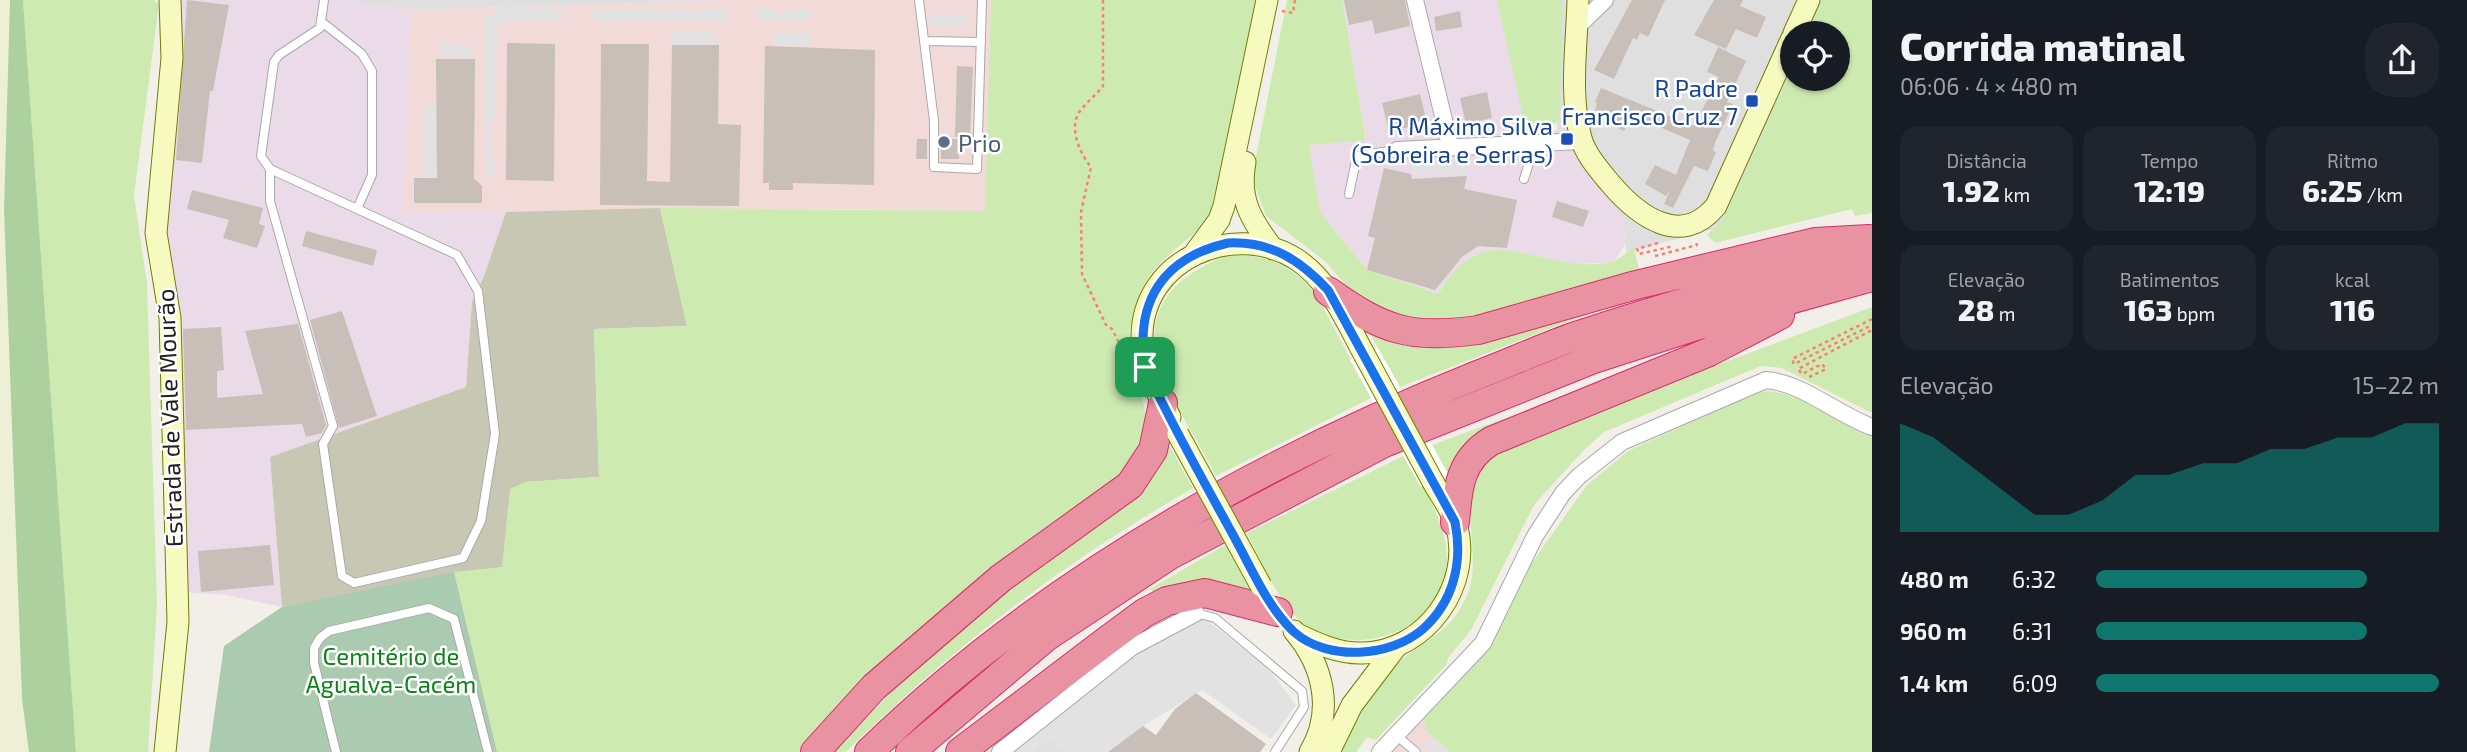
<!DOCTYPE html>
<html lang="pt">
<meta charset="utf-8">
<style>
body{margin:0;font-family:"Exo 2",sans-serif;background:#20242c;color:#f1f3f6;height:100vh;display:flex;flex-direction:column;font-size:26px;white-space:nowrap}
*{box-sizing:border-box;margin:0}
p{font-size:23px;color:#9ea1a6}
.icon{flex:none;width:38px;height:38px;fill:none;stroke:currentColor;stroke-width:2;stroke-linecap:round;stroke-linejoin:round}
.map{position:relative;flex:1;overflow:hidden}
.panel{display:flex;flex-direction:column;background:#171b24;width:595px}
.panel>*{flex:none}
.controls{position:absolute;left:1780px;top:21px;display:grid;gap:14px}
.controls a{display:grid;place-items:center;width:70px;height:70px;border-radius:50%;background:#171b24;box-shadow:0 2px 5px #0004;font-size:35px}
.pin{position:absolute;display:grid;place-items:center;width:60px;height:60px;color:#fff;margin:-30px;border-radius:14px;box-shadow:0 4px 10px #0006}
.round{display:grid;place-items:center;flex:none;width:74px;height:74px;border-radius:28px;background:#20242c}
.headline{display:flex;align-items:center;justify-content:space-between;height:119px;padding:0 28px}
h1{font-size:38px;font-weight:800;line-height:52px}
.stats{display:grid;grid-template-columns:repeat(3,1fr);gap:10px;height:119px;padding:7px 28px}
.stats div{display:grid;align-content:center;border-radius:18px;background:#20242c;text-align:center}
.stats b{font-size:30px;font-weight:800}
.stats small{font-size:19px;font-weight:400}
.stats p{font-size:19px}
.chart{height:196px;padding:14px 28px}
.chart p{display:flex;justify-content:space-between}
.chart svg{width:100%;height:126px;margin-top:7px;fill:#0f766e;opacity:.7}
ul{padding:0 28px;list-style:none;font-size:23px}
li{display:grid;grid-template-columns:112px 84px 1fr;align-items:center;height:52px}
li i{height:18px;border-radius:9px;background:#0f766e}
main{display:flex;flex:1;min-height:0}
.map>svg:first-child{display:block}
</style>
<main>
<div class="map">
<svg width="1872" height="752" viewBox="0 0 1872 752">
<rect width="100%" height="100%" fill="#f2efe9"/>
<path fill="#e0dfdf" d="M 341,0 L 742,0 L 411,10 Z
M 1553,0 L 1856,0 L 1838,33 L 1792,33 L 1792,79 L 1749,219 L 1626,253 L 1623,223 L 1557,130 Z
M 1025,723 L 1067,752 L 987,752 Z"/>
<path fill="#f2dad9" d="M 742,0 L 991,0 L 986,211 L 823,209 L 403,213 L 411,10 Z
M 1422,717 L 1465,752 L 1391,752 Z"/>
<path fill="#ebdbe8" d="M 182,0 L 341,0 L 411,10 L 403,213 L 506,212 L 484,276 L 472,302 L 466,387 L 270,457 L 282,607 L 226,595 L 182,592 L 176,313 L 165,216 Z
M 1342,0 L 1500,0 L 1526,131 L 1557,130 L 1623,219 L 1625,244 L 1617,258 L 1609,263 L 1573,264 L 1512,252 L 1445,282 L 1438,294 L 1367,270 L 1320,212 L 1309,144 L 1366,140 Z"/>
<path fill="#c7c7b4" d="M 660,208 L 687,326 L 594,329 L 599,477 L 525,482 L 502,567 L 282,607 L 270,457 L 466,387 L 472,302 L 484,276 L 506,212 Z"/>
<path fill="#eef0d5" d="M 0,0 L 10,0 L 4,210 L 22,699 L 29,752 L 0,752 Z"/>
<path fill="#cdebb0" d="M 23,0 L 153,0 L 159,4 L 134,195 L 147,283 L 157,604 L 148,752 L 76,752 Z
M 991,0 L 1261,0 L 1215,213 C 1193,239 1160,255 1144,286 C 1134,305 1125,338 1130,359 C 1134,380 1146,400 1146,422 C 1146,437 1136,454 1129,467 L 893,651 L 799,752 L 497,752 L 454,572 L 502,567 L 510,489 L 525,482 L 599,477 L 594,329 L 687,326 L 660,208 L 985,211 Z
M 1287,0 L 1342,0 L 1366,140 L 1309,145 L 1320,212 L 1367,270 L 1438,294 C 1487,211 1536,274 1607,263 C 1616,262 1626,253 1634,248 L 1639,269 L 1452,324 L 1427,326 L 1357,299 L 1326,262 L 1266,216 L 1252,177 Z
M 1497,0 L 1562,0 L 1560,117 C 1555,129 1538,129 1526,131 Z
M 1821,0 L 1872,0 L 1872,213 L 1855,216 L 1852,209 L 1715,243 L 1707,235 L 1721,221 L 1730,206 L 1792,67 L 1792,79 L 1838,79 L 1838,33 L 1807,33 Z
M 1225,256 C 1265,253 1292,264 1317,296 L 1371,398 L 1216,476 C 1174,395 1098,308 1225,256 Z
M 1585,307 L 1588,314 L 1400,387 L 1365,325 L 1378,332 Z
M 1872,307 L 1872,413 L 1782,368 L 1761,366 L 1604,432 L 1585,449 L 1534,505 L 1471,630 L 1448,658 L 1447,664 L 1376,740 L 1367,737 L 1356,752 L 1341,752 C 1356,722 1373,684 1399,662 C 1429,637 1454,631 1469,590 C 1482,553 1455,487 1484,460 C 1491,453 1502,448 1511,442 Z
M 1707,343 L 1457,465 L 1448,474 L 1432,445 Z
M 1767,391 C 1805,393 1837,424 1872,436 L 1872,752 L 1451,752 L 1424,729 L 1427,725 L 1422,717 L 1467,670 L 1502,624 L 1531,564 L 1586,486 L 1628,451 L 1754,393 Z
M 1169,445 L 1193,488 C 1064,562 953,647 846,752 L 833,752 L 920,663 L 976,616 L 1149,483 L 1161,466 Z
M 1403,456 L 1421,487 L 1424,486 C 1435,510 1448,535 1447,563 C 1443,630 1360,659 1308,627 C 1282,612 1261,560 1247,533 Z
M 1225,545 L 1250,591 L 1157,596 L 1150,589 Z"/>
<path fill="#add19e" d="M 10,0 L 23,0 L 76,752 L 29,752 L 22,699 L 4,210 Z"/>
<path fill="#aacbaf" d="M 454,572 L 497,752 L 209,752 L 224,646 L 282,607 Z"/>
<path fill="#e2e2e2" d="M 497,8 L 556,8 L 556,13 L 562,13 L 562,8 L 567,8 L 560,19 L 554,21 L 506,21 L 497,28 L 495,118 L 491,119 L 491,164 L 495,165 L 495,176 L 485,176 L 485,15 L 496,15 Z
M 589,9 L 695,9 L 695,14 L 701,14 L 702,9 L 725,10 L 725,21 L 596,21 Z
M 755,10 L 777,10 L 777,14 L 784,15 L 784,10 L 811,10 L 811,16 L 804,22 L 759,20 Z
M 967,15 L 967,26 L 930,26 L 930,16 Z
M 673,31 L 711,32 L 716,37 L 719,45 L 672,45 Z
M 777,33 L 810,33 L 811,46 L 773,46 L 773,35 Z
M 439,44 L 468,46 L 475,59 L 439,55 Z
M 424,106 L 437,106 L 437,178 L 424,178 Z
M 1474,154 L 1468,160 L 1465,175 L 1412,173 L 1411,159 Z
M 1204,618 L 1266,666 L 1296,705 L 1271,739 L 1202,690 L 1143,726 L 1108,752 L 1065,752 L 1049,740 L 1032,752 L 1021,752 L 1017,748 L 1098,676 L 1190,619 Z
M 1430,737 L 1449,752 L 1431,752 L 1423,745 Z"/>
<path fill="#fff" d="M 1378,348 L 1448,474 L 1421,487 L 1350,360 Z"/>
<path fill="#c7bfb8" d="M 187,0 L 229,5 L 213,91 L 210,91 L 202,163 L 176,160 Z
M 1344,0 L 1405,0 L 1410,26 L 1375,34 L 1372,20 L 1349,25 Z
M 1632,0 L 1665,0 L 1648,37 L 1640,33 L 1637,40 L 1633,38 L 1614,79 L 1594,70 Z
M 1714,0 L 1743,0 L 1740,6 L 1766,17 L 1757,38 L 1736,29 L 1726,49 L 1694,35 Z
M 1460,11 L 1462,27 L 1436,31 L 1434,17 Z
M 507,43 L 555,44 L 554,181 L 506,180 Z
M 601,44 L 649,44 L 647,181 L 670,182 L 672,45 L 719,45 L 718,124 L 741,125 L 739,206 L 600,205 Z
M 765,46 L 875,50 L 874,185 L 793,183 L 793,190 L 769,190 L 769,183 L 763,183 Z
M 1718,47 L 1746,61 L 1727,102 L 1733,104 L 1715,143 L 1713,151 L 1716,152 L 1708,171 L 1694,166 L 1673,208 L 1664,204 L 1670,191 L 1666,196 L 1645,184 L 1655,165 L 1676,175 L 1690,140 L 1636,117 L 1634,122 L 1629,120 L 1624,131 L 1607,123 L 1606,116 L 1595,110 L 1597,103 L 1595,102 L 1601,88 L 1694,126 L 1719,77 L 1707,72 Z
M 436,59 L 475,59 L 474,178 L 482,186 L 482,203 L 414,203 L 414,178 L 437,178 Z
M 957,66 L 973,67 L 970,137 L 955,137 Z
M 1487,92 L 1492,118 L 1466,124 L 1460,98 Z
M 1420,94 L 1426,119 L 1421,120 L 1422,124 L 1389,132 L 1382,103 Z
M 917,139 L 927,139 L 927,159 L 916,159 Z
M 941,139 L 959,139 L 959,159 L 941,159 Z
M 1384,168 L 1411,174 L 1412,179 L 1467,176 L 1464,189 L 1517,200 L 1507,248 L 1478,246 L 1462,257 L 1435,290 L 1367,270 L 1375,238 L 1368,236 Z
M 192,190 L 263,208 L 259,224 L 265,226 L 257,248 L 223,238 L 229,220 L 187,209 Z
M 1557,201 L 1589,211 L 1583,227 L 1552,217 Z
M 306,231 L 377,250 L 373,266 L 302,246 Z
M 342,311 L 377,416 L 339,428 L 310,320 Z
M 298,324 L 326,425 L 322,433 L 306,437 L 302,424 L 186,430 L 183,329 L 221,327 L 224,370 L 217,371 L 217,398 L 263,394 L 245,331 Z
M 270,545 L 274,585 L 201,592 L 198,551 Z
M 1196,693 L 1266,744 L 1260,752 L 1108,752 L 1143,726 L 1156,735 L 1175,709 Z"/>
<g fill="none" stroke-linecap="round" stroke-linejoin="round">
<g stroke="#a9a9a9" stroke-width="10">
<path id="lane" d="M 919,0 L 934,121 L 934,167 L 977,169 L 982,0
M 322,22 L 362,54 L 372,71 L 372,175 L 357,209
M 924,41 L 981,42
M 270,169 L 270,201 L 333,426 L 323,444 L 342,576 L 354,583 L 463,558 L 481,521 L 495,434 L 478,291 L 457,255 L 270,169 L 261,156 L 274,62 L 279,55 L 320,28 L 324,0
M 1524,179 L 1535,144
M 1349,194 L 1357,156 L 1397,150
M 1196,613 L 1215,618 L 1302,691 L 1304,707 L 1275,752
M 1396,735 L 1416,752
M 336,752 L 314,663 L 314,648 L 320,638 L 329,631 L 429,608 L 454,619 L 488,752"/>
</g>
<g stroke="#a9a9a9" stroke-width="18">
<path id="street" d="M 1415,0 L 1450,145
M 1577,27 L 1605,0
M 1397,150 L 1581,141
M 1000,752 L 1132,647 L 1196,613
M 1380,752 L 1483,643 L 1535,536 L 1563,493 L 1579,476 L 1622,442 L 1766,380 C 1803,383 1836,414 1872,427"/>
</g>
<g stroke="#707d05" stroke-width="23">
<path id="secondary" d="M 1578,0 C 1577,44 1569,95 1581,138 C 1585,154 1600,171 1610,183 C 1637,215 1681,249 1716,206 L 1792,38
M 1794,33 L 1809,0
M 1245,162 C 1238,199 1251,220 1273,249
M 1194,254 L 1219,220 L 1224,206 L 1267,0
M 1170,417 C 1156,390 1142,368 1142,337 C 1142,259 1234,220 1296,259 C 1329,280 1346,321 1364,354
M 1294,631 C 1324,666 1334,712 1310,752
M 1297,634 C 1317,644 1340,654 1363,653 C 1426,652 1474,584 1456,524 C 1451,509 1440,495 1433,482
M 165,752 L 178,622 L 170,318 L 156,233 L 172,58 L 170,0
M 1329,752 L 1352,705 L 1396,647"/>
</g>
<g stroke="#dc2a67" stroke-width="30">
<path id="highway" d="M 1328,291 C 1384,331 1410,339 1478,330 L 1636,285 L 1815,242 L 1869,239
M 1455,522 C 1458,488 1459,461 1491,441 L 1709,352 L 1780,315
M 815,752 L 874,687 L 1001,578 L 1130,485 L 1153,450 L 1163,403
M 869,752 C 1041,584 1253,465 1475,376 C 1509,363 1542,348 1576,336 C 1674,303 1773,277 1872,251
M 910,752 L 1046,637 L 1170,555 L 1384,443 L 1591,360 L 1699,325 L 1872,277
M 960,752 L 1105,642 L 1144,613 L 1167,601 L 1205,593 L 1278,612"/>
</g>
<path stroke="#fa8072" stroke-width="2.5" stroke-dasharray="3.5 3.5" stroke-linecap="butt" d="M 1103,0 L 1103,86 C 1096,95 1087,102 1080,111 C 1068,127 1080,154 1091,167 L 1081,212 L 1082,274 L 1106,325 L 1112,329 L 1125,354
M 1282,11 L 1293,13 L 1295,0
M 1658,243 L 1637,249 L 1639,254 L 1674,246
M 1655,256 L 1697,245 L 1696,242
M 1872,319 L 1792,359 L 1794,364 L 1872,325
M 1809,377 L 1826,369 L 1822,364 L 1802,374 L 1798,369 L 1872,330"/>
<use href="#lane" stroke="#fff" stroke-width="8"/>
<use href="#street" stroke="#fff" stroke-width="16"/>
<use href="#secondary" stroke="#f7fabf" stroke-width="21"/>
<use href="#highway" stroke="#e892a2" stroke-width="28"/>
<g stroke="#707d05" stroke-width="23" stroke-linecap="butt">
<path id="secondary-bridge" d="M 1364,354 L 1433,482
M 1178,434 L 1261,586"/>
</g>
<use href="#secondary-bridge" stroke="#f7fabf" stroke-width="21"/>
</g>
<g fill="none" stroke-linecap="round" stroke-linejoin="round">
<g stroke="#fff" stroke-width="14">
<path id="route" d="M 1228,243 C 1271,241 1300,260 1328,290 L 1455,522 C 1463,562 1454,601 1423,629 C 1391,657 1328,662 1294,632 C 1267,607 1250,565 1232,533 C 1202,478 1171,424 1145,367 C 1135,302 1162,258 1228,243 Z"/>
</g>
<use href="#route" stroke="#1a73e8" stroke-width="9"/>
</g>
<g fill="#1a4fb4" stroke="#fff" stroke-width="2.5">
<rect x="1745" y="94" width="14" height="14" rx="3.5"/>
<rect x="1560" y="132" width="14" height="14" rx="3.5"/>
</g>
<circle fill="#5c6f8a" stroke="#fff" stroke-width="2.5" cx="944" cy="142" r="7"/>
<g text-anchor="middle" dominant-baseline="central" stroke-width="5" stroke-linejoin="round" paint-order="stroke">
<g font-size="24" fill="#164399" stroke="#fff" text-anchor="end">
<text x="1738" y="87">R Padre<tspan x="1738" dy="28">Francisco Cruz 7</tspan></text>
<text x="1553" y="125">R Máximo Silva<tspan x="1553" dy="28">(Sobreira e Serras)</tspan></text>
</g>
<g font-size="24" fill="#4e5e75" stroke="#fff" text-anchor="start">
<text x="958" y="142">Prio</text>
</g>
<g font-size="24" fill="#222" stroke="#fff">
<text transform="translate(169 418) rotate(-92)">Estrada de Vale Mourão</text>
</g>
<g font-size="24" fill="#0c8416" stroke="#fff">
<text x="391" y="655">Cemitério de<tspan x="391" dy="28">Agualva-Cacém</tspan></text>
</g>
</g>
</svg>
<div class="controls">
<a><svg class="icon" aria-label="locate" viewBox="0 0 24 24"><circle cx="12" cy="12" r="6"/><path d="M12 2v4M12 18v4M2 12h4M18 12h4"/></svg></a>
</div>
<div class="pin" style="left:1145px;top:367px;background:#1e9e55"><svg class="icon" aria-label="arrive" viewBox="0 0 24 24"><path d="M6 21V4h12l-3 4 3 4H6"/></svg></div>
</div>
<section class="panel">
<div class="headline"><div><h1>Corrida matinal</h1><p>06:06 · 4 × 480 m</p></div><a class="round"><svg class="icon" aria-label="share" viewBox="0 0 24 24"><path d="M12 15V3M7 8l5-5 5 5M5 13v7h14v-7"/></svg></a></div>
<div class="stats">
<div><p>Distância</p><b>1.92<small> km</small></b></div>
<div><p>Tempo</p><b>12:19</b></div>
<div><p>Ritmo</p><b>6:25<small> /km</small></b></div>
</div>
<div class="stats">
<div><p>Elevação</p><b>28<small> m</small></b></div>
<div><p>Batimentos</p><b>163<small> bpm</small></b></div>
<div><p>kcal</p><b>116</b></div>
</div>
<div class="chart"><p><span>Elevação</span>15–22 m</p>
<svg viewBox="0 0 160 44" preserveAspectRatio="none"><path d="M0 44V6L10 11L20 20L30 29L40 38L50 38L60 33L70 24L80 24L90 20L100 20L110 15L120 15L130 11L140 11L150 6L160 6V44z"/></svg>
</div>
<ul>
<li><b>480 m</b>6:32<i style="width:79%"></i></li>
<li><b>960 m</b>6:31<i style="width:79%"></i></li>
<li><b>1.4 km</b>6:09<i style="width:100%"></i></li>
</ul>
</section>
</main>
